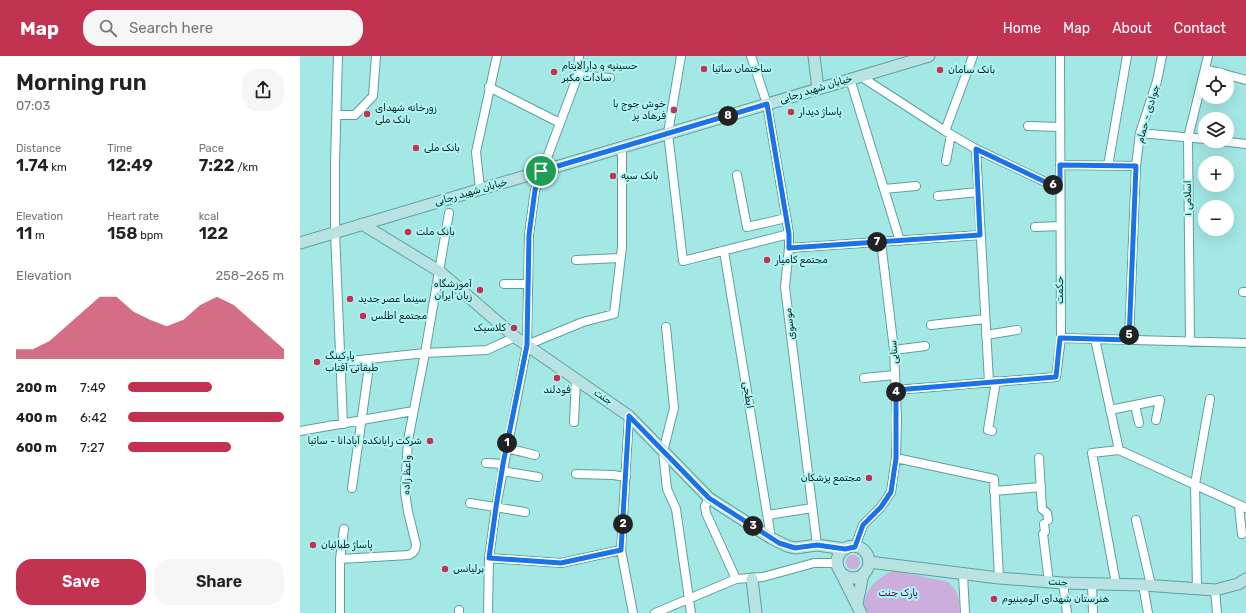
<!DOCTYPE html>
<meta charset="utf-8">
<style>
body{margin:0;font-family:Rubik,"Noto Sans Arabic",sans-serif;background:#f6f6f6;color:#222;height:100vh;display:flex;flex-direction:column;font-size:15px;white-space:nowrap}
*{box-sizing:border-box;margin:0}
p{font-size:13px;color:#767676}
.icon{flex:none;width:22px;height:22px;fill:none;stroke:currentColor;stroke-width:2;stroke-linecap:round;stroke-linejoin:round}
.map{position:relative;flex:1;overflow:hidden}
.drawer{display:flex;flex-direction:column;background:#fff;width:300px}
.drawer>*{flex:none}
.buttons{position:absolute;left:898px;top:12px;display:grid;gap:8px}
.buttons a{display:grid;place-items:center;width:36px;height:36px;border-radius:50%;background:#fff;box-shadow:0 4px 16px #0002;font-size:20px}
.pin{position:absolute;display:grid;place-items:center;width:34px;height:34px;color:#fff;margin:-17px;border:2px solid #fff;border-radius:50%;box-shadow:0 1px 4px #0007}
.km{position:absolute;width:20px;height:20px;margin:-10px;border-radius:50%;background:#222;color:#fff;font-size:11px;line-height:20px;text-align:center}
.round{display:grid;place-items:center;flex:none;width:42px;height:42px;border-radius:16px;background:#f6f6f6}
.summary{display:flex;align-items:center;justify-content:space-between;height:68px;padding:0 16px}
h1{font-size:22px;font-weight:600;line-height:30px}
.metrics{display:grid;grid-template-columns:repeat(3,1fr);gap:6px;height:68px;padding:4px 16px}
.metrics div{display:grid;align-content:center}
.metrics b{font-size:17px;font-weight:600}
.metrics small{font-size:11px;font-weight:400}
.metrics p{font-size:11px}
.chart{height:112px;padding:8px 16px}
.chart p{display:flex;justify-content:space-between}
.chart svg{width:100%;height:72px;margin-top:4px;fill:#c23251;opacity:.7}
.action{display:flex;gap:8px;margin-top:auto;padding:8px 16px}
.action a{flex:1;height:46px;border-radius:16px;background:#c23251;color:#fff;font-size:16px;font-weight:600;line-height:46px;text-align:center}
.action a+a{background:#f6f6f6;color:#222}
ul{padding:0 16px;list-style:none;font-size:13px}
li{display:grid;grid-template-columns:64px 48px 1fr;align-items:center;height:30px}
li i{height:10px;border-radius:5px;background:#c23251}
header{display:flex;align-items:center;gap:24px;box-sizing:border-box;height:56px;padding:0 20px;background:#c23251;color:#fff}
header strong{font-size:19px}
nav{display:flex;gap:22px;margin-inline-start:auto;font-size:14px}
.search{width:280px;height:36px;background:#f6f6f6;display:flex;align-items:center;gap:10px;box-sizing:border-box;padding:0 14px;border-radius:16px;color:#767676;font-size:15px}
main{display:flex;flex:1;min-height:0}
.map>svg:first-child{display:block}
</style>
<header>
<strong>Map</strong>
<div class="search"><svg class="icon" aria-label="search" viewBox="0 0 24 24"><circle cx="10" cy="10" r="6"/><path d="M15 15l6 6"/></svg>Search here</div>
<nav><a>Home</a><a>Map</a><a>About</a><a>Contact</a></nav>
</header>
<main>
<section class="drawer">
<div class="summary"><div><h1>Morning run</h1><p>07:03</p></div><a class="round"><svg class="icon" aria-label="share" viewBox="0 0 24 24"><path d="M12 15V3M7 8l5-5 5 5M5 13v7h14v-7"/></svg></a></div>
<div class="metrics">
<div><p>Distance</p><b>1.74<small> km</small></b></div>
<div><p>Time</p><b>12:49</b></div>
<div><p>Pace</p><b>7:22<small> /km</small></b></div>
</div>
<div class="metrics">
<div><p>Elevation</p><b>11<small> m</small></b></div>
<div><p>Heart rate</p><b>158<small> bpm</small></b></div>
<div><p>kcal</p><b>122</b></div>
</div>
<div class="chart"><p><span>Elevation</span>258–265 m</p>
<svg viewBox="0 0 160 44" preserveAspectRatio="none"><path d="M0 44V38L10 38L20 33L30 24L40 15L50 6L60 6L70 15L80 20L90 24L100 20L110 11L120 6L130 11L140 20L150 29L160 38V44z"/></svg>
</div>
<ul>
<li><b>200 m</b>7:49<i style="width:54%"></i></li>
<li><b>400 m</b>6:42<i style="width:100%"></i></li>
<li><b>600 m</b>7:27<i style="width:66%"></i></li>
</ul>
<div class="action"><a>Save</a><a>Share</a></div>
</section>
<div class="map">
<svg width="946" height="557" viewBox="0 0 946 557">
<rect width="100%" height="100%" fill="#a3e8e5"/>
<path fill="#cbaedc" d="M546 506a7 7 0 1 1 14 0a7 7 0 1 1-14 0Z
M 591,516 L 600,516 L 648,526 C 659,535 659,544 660,557 L 566,557 C 559,539 576,522 591,516 Z"/>
<g fill="none" stroke-linecap="round" stroke-linejoin="round">
<g stroke="#5ea09f" stroke-width="10">
<path id="street" d="M 38,0 L 35,106 L 35,176 L 43,368
M 381,0 L 368,77 L 383,205 L 489,178
M 451,0 L 467,48 L 489,178 L 489,192 L 485,231 L 517,489
M 905,13 L 946,24
M 278,19 L 310,22
M 560,20 L 645,75 L 676,93 L 760,133
M 550,23 L 600,185
M 189,31 L 260,67
M 37,59 L 55,59 L 73,40 L 76,0
M 728,70 L 760,71
M 645,75 L 673,0
M 840,77 L 905,83
M 920,85 L 946,88
M 676,93 L 689,326
M 646,105 L 651,79
M 760,109 L 836,110
M 808,110 L 827,0
M 437,119 L 447,171 L 486,162
M 180,133 L 176,96 L 197,0
M 584,133 L 616,130
M 638,140 L 678,136
M 735,171 L 760,170
M 489,192 L 680,179
M 424,195 L 471,482
M 276,204 L 320,202
M 204,228 L 228,228
M 943,236 L 946,236
M 631,269 L 685,263
M 366,271 L 374,352 L 363,396 L 367,433 L 376,453 L 391,557
M 686,279 L 717,274
M 761,282 L 946,287
M 795,283 L 819,394 L 946,452
M 829,284 L 836,110 L 840,77 L 857,25 L 862,0
M 890,286 L 888,82 L 908,0
M 227,289 L 283,266 L 314,258 L 322,191 L 322,91
M 594,294 L 625,290
M 41,306 L 125,297 L 187,294 L 215,281
M 564,322 L 595,319
M 596,334 L 756,321 L 761,282 L 760,0
M 835,349 L 839,367
M 810,354 L 860,344 L 856,364
M 329,360 L 321,494 L 333,557
M 274,366 L 276,323
M 0,375 L 113,355
M 692,375 L 688,374 L 696,325
M 206,392 L 235,399
M 596,402 L 694,423 L 699,522
M 739,402 L 742,453 L 747,457 L 748,464
M 186,407 L 203,408
M 202,415 L 238,421
M 276,418 L 313,419 L 326,421
M 52,432 L 70,303
M 694,435 L 741,431
M 409,442 L 405,450 L 406,457 L 436,523
M 170,447 L 225,456
M 939,450 L 942,478
M 468,459 L 512,452
M 836,464 L 851,529
M 744,468 L 745,476 L 743,478 L 749,526
M 555,491 L 563,469 L 581,451 L 591,436 L 596,402 L 597,363 L 594,294 L 581,186
M 189,502 L 261,507 L 321,494
M 40,503 L 44,473
M 663,519 L 665,557
M 763,527 L 767,557
M 792,528 L 793,557
M 816,528 L 792,397 L 819,394
M 843,529 L 848,557
M 897,533 L 895,428 L 910,343
M 915,534 L 917,557
M 40,557 L 40,503 L 109,499 C 114,497 116,494 116,488 L 108,456 L 105,436 L 108,384 L 125,297 L 149,157
M 159,557 L 159,554
M 188,557 L 189,502 L 196,451 L 227,289 L 229,179 L 235,134 L 278,19 L 279,0
M 355,557 L 436,523 L 463,521 L 514,507 L 531,507 L 538,508"/>
</g>
<g stroke="#5ea09f" stroke-width="13">
<path id="secondary" d="M 514,0 L 518,33
M 62,168 L 139,215 L 215,281 L 329,360 L 409,442 L 471,482 L 487,490 L 495,492 L 517,489 L 545,493
M 0,187 L 629,0
M537 506a16 16 0 1 1 32 0a16 16 0 1 1-32 0Z
M 569,506 L 699,522 L 763,527 L 843,529 L 915,534 L 938,528 L 946,523
M 541,517 L 561,557
M 452,523 L 456,557
M 557,548 L 563,518"/>
</g>
<use href="#street" stroke="#fff" stroke-width="8"/>
<use href="#secondary" stroke="#b9e3e2" stroke-width="11"/>
</g>
<g fill="none" stroke-linecap="round" stroke-linejoin="round">
<g stroke="#fff" stroke-width="8">
<path id="route" d="M 467,48 L 489,178 L 489,192 L 680,179 L 676,93 L 760,133 L 760,109 L 836,110 L 829,284 L 760,282 L 756,321 L 596,334 L 596,402 L 591,436 L 581,451 L 563,469 L 555,491 L 545,493 L 517,489 L 495,492 L 479,487 L 409,442 L 329,360 L 321,494 L 261,507 L 189,502 L 196,451 L 203,408 L 227,289 L 229,179 L 235,134 L 241,115 Z"/>
</g>
<use href="#route" stroke="#1a73e8" stroke-width="5"/>
</g>
<g fill="#c23251" stroke="#b0f5f3" stroke-width="1.5">
<circle cx="404" cy="13" r="4"/>
<circle cx="640" cy="14" r="4"/>
<circle cx="254" cy="16" r="4"/>
<circle cx="374" cy="54" r="4"/>
<circle cx="491" cy="56" r="4"/>
<circle cx="67" cy="58" r="4"/>
<circle cx="116" cy="92" r="4"/>
<circle cx="313" cy="120" r="4"/>
<circle cx="108" cy="176" r="4"/>
<circle cx="467" cy="204" r="4"/>
<circle cx="180" cy="234" r="4"/>
<circle cx="50" cy="243" r="4"/>
<circle cx="63" cy="260" r="4"/>
<circle cx="214" cy="272" r="4"/>
<circle cx="17" cy="306" r="4"/>
<circle cx="257" cy="322" r="4"/>
<circle cx="130" cy="385" r="4"/>
<circle cx="569" cy="422" r="4"/>
<circle cx="13" cy="489" r="4"/>
<circle cx="145" cy="513" r="4"/>
<circle cx="694" cy="543" r="4"/>
</g>
<g text-anchor="middle" dominant-baseline="central" stroke-width="4" stroke-linejoin="round" paint-order="stroke">
<g font-size="10" fill="#021e1d" stroke="#b0f5f3" text-anchor="start">
<text x="262" y="10">حسینیه و دارالایتام<tspan x="262" dy="12">سادات مکبر</tspan></text>
<text x="412" y="13">ساختمان ساتیا</text>
<text x="648" y="14">بانک سامان</text>
<text x="366" y="48" text-anchor="end">خوش جوج با<tspan x="366" dy="12">فرهاد پز</tspan></text>
<text x="75" y="52">زورخانه شهدای<tspan x="75" dy="12">بانک ملی</tspan></text>
<text x="499" y="56">پاساژ دیدار</text>
<text x="124" y="92">بانک ملی</text>
<text x="321" y="120">بانک سپه</text>
<text x="116" y="176">بانک ملت</text>
<text x="475" y="204">مجتمع کامیار</text>
<text x="172" y="228" text-anchor="end">آموزشگاه<tspan x="172" dy="12">زبان ایران</tspan></text>
<text x="58" y="243">سینما عصر جدید</text>
<text x="71" y="260">مجتمع اطلس</text>
<text x="206" y="272" text-anchor="end">کلاسیک</text>
<text x="25" y="300">پارکینگ<tspan x="25" dy="12">طبقاتی آفتاب</tspan></text>
<text x="257" y="334" text-anchor="middle">فودلند</text>
<text x="122" y="385" text-anchor="end">شرکت رایانکده آپادانا - ساتیا</text>
<text x="561" y="422" text-anchor="end">مجتمع پزشکان</text>
<text x="21" y="489">پاساژ طبائیان</text>
<text x="153" y="513">برلیانس</text>
<text x="702" y="543">هنرستان شهدای آلومینیوم</text>
</g>
<g font-size="10" fill="#021e1d" stroke="#b0f5f3">
<text transform="translate(516 33) rotate(-17)">خیابان شهید رجایی</text>
<text transform="translate(848 58) rotate(-74)">جوادی - حمام</text>
<text transform="translate(171 136) rotate(-16)">خیابان شهید رجایی</text>
<text transform="translate(888 142) rotate(-91)">اسلامی ۱</text>
<text transform="translate(760 234) rotate(-90)">حکمت</text>
<text transform="translate(490 268) rotate(-97)">موسوی</text>
<text transform="translate(594 296) rotate(-94)">سنایی</text>
<text transform="translate(448 339) rotate(81)">ابطحی</text>
<text transform="translate(303 341) rotate(34)">جنت</text>
<text transform="translate(107 419) rotate(-88)">واعظ زاده</text>
<text transform="translate(758 526) rotate(3)">جنت</text>
</g>
<g font-size="10" fill="#3d0d51" stroke="#b0f5f3">
<text x="598" y="537">پارک جنت</text>
</g>
</g>
</svg>
<div class="buttons">
<a><svg class="icon" aria-label="locate" viewBox="0 0 24 24"><circle cx="12" cy="12" r="6"/><path d="M12 2v4M12 18v4M2 12h4M18 12h4"/></svg></a>
<a><svg class="icon" aria-label="layers" viewBox="0 0 24 24"><path d="M12 4l9 5-9 5-9-5zM3 14l9 5 9-5"/></svg></a>
<a>+</a>
<a>−</a>
</div>
<div class="pin" style="left:241px;top:115px;background:#1e9e55"><svg class="icon" aria-label="arrive" viewBox="0 0 24 24"><path d="M6 21V4h12l-3 4 3 4H6"/></svg></div>
<b class="km" style="left:207px;top:387px">1</b>
<b class="km" style="left:323px;top:468px">2</b>
<b class="km" style="left:453px;top:470px">3</b>
<b class="km" style="left:596px;top:336px">4</b>
<b class="km" style="left:829px;top:279px">5</b>
<b class="km" style="left:753px;top:129px">6</b>
<b class="km" style="left:577px;top:186px">7</b>
<b class="km" style="left:428px;top:60px">8</b>
</div>
</main>
